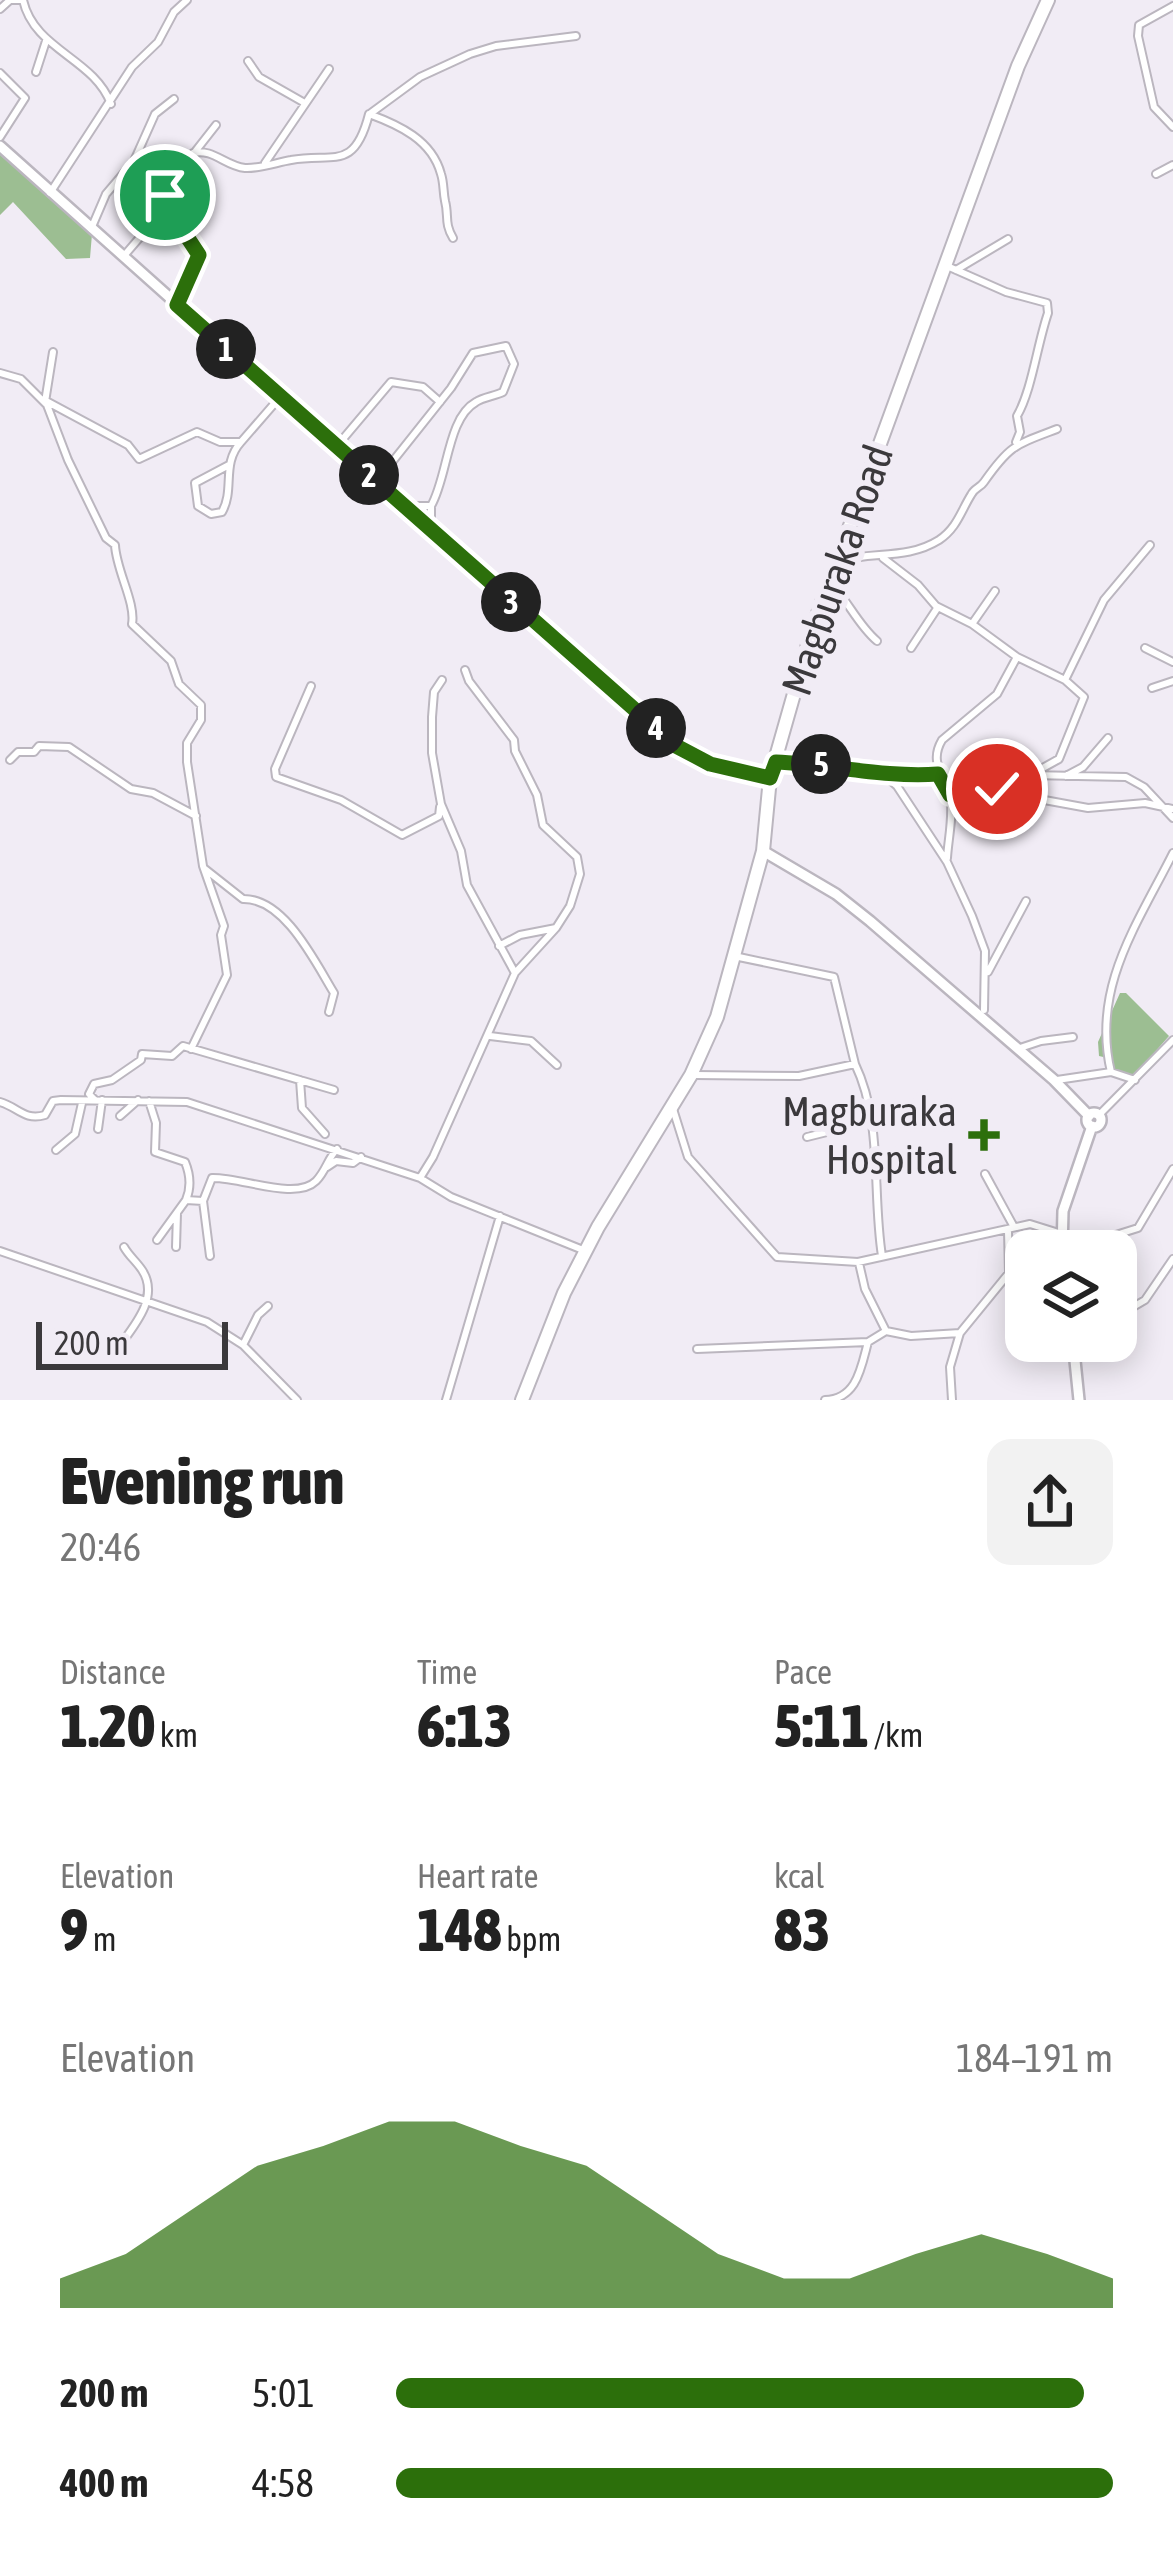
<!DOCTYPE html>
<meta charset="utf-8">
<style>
body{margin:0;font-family:"Asap Condensed",sans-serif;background:#f2f2f2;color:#222;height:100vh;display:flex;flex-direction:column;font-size:45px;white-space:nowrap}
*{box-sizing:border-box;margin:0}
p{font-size:39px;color:#767676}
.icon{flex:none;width:66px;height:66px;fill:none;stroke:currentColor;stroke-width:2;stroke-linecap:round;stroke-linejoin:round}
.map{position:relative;height:1400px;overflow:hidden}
.sheet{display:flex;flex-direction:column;background:#fff;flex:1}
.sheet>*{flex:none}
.buttons{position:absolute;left:1005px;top:1230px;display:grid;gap:24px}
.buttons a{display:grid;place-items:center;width:132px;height:132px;border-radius:24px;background:#fff;box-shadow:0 6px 30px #0003;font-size:60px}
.scale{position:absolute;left:36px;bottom:30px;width:192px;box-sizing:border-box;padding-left:12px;border:6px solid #3b393c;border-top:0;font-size:33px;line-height:42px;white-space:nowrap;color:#3b393c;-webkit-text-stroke:9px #f1ecf5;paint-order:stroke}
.pin{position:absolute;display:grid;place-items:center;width:102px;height:102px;color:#fff;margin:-51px;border:6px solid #fff;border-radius:50%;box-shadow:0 3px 12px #0007}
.km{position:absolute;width:60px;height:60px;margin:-30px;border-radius:50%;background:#222;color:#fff;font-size:33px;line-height:60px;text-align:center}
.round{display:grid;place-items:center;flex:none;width:126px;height:126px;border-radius:24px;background:#f2f2f2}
.headline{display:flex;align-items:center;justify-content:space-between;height:204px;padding:0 60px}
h1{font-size:66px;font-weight:800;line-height:90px}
.figures{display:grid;grid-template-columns:repeat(3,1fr);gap:18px;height:204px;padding:12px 60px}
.figures div{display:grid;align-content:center}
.figures b{font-size:60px;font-weight:800}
.figures small{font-size:33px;font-weight:400}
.figures p{font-size:33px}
.chart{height:336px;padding:24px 60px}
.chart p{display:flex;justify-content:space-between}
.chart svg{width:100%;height:216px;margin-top:12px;fill:#2c6f0b;opacity:.7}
ul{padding:0 60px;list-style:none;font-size:39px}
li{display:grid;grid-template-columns:192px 144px 1fr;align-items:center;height:90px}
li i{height:30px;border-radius:15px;background:#2c6f0b}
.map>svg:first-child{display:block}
</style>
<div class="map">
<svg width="1173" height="1400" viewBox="0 0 1173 1400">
<rect width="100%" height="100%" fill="#f1ecf5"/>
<path fill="#9cbe92" d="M 0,153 L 92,234 L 90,258 L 66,259 L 13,202 L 0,215 Z
M 1120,993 L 1126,993 L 1169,1036 L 1133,1077 L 1112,1068 L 1112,1059 L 1099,1056 L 1098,1042 Z"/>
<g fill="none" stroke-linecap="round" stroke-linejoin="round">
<g stroke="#bbb6bf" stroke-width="10">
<path id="street" d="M 23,0 C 34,50 94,58 111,104
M 1173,6 L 1139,25 L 1138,36 L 1154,107 L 1173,127
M 0,9 L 10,0 L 21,0
M 248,61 L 259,77 L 303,102
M 36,72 L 46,41
M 0,73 L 25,98 L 0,137
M 371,113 L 420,77 L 470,54 L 496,46 L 576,36
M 193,153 C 213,148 225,166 245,168 C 259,169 278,162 291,160 C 332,152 354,173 369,114 C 399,125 432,140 441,174 C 444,183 443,191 445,201 C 449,216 444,223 453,238
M 265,163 L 329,69
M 1156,174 L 1173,165
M 50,193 L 132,67 L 158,42 L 174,12 L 187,0
M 165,198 L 199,255 L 177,305
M 91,229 L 106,194 L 134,161 L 155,114 L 174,99
M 123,257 L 141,236 L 176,176 L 216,125
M 947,266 L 1006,292 L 1047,303 L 1048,313 C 1037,345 1032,390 1017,416 L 1020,432 L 1016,442
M 956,270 L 1008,239
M 0,373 L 21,379 L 47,405 L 68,460 L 106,538 L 115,545 C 116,570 136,603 132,624 L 171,661 L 179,684 L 201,705 L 201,720 L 187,743 L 187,762 L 203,866 L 224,926 L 221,935 L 227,975 L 191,1049
M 46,401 L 128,445 L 139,459 L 197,432 L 220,442 L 241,442 C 221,464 235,489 222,512 L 211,514 L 198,506 L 195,483 L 229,465
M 45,402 L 53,352
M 241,442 L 274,404 L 283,400
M 337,446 L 391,382 L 423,387 L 440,402
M 377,481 L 451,388 L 473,353 L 506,346 L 514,364 L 503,392 C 495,396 483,397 476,402 C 447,418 448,477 431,506 L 406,506
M 431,529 L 431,506
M 883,558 L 918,585 L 936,606 L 972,624 L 1017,657 L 1065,680 L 1084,697 L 1059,759 L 1030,775
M 840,561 C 873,551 907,560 939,540 C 957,528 961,511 971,495 C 974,488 980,488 984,482 C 1010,445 1015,445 1057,429
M 832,584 C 849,603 859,626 877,641
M 972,624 L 995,591
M 911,648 L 938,607
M 1145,648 L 1173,662
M 465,670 L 469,681 L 514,740 L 515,751 L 537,795 L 543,825 L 577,857 L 580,874 L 570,906 L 556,928 L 520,935 L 499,946
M 1065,680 L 1104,600 L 1150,545
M 311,686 L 275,769 L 276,777 L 341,800 L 402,835 L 439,816 L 440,807
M 1152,688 L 1173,681
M 10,760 L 18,752 L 34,752 L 39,746 L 69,747 L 131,789 L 153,793 L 196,816
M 776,762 L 878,770 L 897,786 L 947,862 L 972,916 L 985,951 L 984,1010
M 882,771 L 904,776 L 937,774
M 1066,776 L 1083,767 L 1108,738
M 984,780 L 1030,775 L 1126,777 L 1144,787 L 1173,818
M 950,795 L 964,783 L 980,781 L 1017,795 L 1088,808 L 1145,803 L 1173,809
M 947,858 C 948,840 954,814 950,796 C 946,775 928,764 942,740 L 997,694 L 1017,657
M 205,869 L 243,899 C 284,898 314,960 334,993 L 329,1012
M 734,956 L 834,977 L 855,1064
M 988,972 L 1026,901
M 515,973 L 556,928
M 490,1036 L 531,1041 L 557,1065
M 1017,1049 L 1041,1041 L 1073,1037
M 1111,1072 C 1091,988 1137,925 1173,853
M 695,1075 L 799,1076 L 855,1064 C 883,1122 872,1193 882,1256
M 300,1080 L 302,1108 L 325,1134
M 1057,1080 L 1111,1072 L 1135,1080
M 95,1100 L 89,1094 L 94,1084 L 112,1080 L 141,1060 L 142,1054 L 172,1056 L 183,1046 L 334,1090
M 149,1101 L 156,1123 L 155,1152 L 185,1162 C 190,1174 191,1188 186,1200
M 0,1102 C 18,1107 24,1121 45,1115 L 53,1101 L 61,1100 L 187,1102 L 420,1178 L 451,1197 L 583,1250
M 673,1109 L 688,1157 L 777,1257 L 858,1262 L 1030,1224 L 1062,1234
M 1100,1114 L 1173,1040
M 120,1116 L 138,1100
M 98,1129 L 102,1100
M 807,1137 L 871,1121
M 56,1150 L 75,1134 L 82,1103
M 327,1167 L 336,1161 L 353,1163 L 361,1157
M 985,1174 L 1014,1227
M 420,1178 L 433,1157 L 515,973 L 467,885 L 461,851 L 441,804 L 432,753 L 432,717 L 434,692 L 442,680
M 203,1201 L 212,1178 C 241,1177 296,1201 316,1181 C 326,1171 328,1158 337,1149
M 157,1240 L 186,1200 L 203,1201 L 210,1256
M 1064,1245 L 1087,1244 L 1138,1228 L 1173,1169
M 176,1247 L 177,1213
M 0,1251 L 207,1322 L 243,1345 L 297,1400
M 859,1263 L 865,1289 L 886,1331
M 1116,1317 L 1145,1300 L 1173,1259
M 78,1334 L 110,1348 L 118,1348 C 134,1326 160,1297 142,1270 C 136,1261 129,1256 124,1247
M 243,1345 L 258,1315 L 268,1306
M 697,1349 L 868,1342 L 886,1331 L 911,1336 L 960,1333
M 446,1400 L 500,1216
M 825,1400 C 857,1399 861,1368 868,1342
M 952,1400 L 950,1367 L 960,1333 L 1009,1273 L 1008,1231"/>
</g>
<g stroke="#bbb6bf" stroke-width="14">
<path id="secondary" d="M 0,146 L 553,640 L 677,745 L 710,764 L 770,778
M 763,851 L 836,894 L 870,921 L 1054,1080 L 1089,1116
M1087 1120a7 7 0 1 1 14 0a7 7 0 1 1-14 0Z
M 1062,1251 L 1063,1211 L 1092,1126
M 1073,1341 L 1079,1400"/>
</g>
<g stroke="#bbb6bf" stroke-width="16">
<path id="primary" d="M 522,1400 L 564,1293 L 598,1227 L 691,1075 L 717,1017 L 763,851 L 770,778 L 813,627 L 1018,66 L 1048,0"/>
</g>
<use href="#street" stroke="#fff" stroke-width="6"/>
<use href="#secondary" stroke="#fff" stroke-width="9"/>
<use href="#primary" stroke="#fff" stroke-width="12"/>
</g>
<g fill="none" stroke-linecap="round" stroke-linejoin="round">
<g stroke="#fff" stroke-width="24">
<path id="route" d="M 165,195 L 168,208 L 199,255 L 177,305 L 676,746 L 710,764 L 770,778 L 776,762 C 830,764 884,778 938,774 L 950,795 L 956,788 L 980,781 L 997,789"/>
</g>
<use href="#route" stroke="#2c6f0b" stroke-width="15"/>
</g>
<path fill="#2c6f0b" stroke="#f1ecf5" stroke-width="4.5" d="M978 1117h12v12h12v12h-12v12h-12v-12h-12v-12h12z"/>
<g text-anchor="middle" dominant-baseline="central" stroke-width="12" stroke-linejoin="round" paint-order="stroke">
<g font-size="42" fill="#3b393c" stroke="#f1ecf5">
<text transform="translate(837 570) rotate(-71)">Magburaka Road</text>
</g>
<g font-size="42" fill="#3b393c" stroke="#f1ecf5" text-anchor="end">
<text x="957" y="1111">Magburaka<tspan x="957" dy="48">Hospital</tspan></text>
</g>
</g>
</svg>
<div class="buttons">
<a><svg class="icon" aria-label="layers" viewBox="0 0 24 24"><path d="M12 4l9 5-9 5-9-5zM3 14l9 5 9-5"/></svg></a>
</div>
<div class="scale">200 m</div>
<div class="pin" style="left:165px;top:195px;background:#1e9e55"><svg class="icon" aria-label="arrive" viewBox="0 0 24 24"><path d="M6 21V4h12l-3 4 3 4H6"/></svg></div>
<div class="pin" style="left:997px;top:789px;background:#d93025"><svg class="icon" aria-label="check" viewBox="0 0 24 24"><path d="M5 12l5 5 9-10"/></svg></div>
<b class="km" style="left:226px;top:349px">1</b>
<b class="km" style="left:369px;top:475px">2</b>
<b class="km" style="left:511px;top:602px">3</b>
<b class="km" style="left:656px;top:728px">4</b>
<b class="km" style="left:821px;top:764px">5</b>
</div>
<section class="sheet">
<div class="headline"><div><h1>Evening run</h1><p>20:46</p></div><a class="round"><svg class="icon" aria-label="share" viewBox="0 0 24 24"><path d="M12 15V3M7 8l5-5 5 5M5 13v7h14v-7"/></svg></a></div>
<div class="figures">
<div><p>Distance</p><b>1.20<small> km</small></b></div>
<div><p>Time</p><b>6:13</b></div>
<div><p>Pace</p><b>5:11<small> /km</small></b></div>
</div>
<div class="figures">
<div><p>Elevation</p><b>9<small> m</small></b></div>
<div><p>Heart rate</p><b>148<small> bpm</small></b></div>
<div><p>kcal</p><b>83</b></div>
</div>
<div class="chart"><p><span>Elevation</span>184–191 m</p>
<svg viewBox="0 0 160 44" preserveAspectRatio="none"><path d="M0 44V38L10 33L20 24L30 15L40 11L50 6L60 6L70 11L80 15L90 24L100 33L110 38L120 38L130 33L140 29L150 33L160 38V44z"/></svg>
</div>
<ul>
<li><b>200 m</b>5:01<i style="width:96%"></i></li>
<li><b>400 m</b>4:58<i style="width:100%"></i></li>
</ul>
</section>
